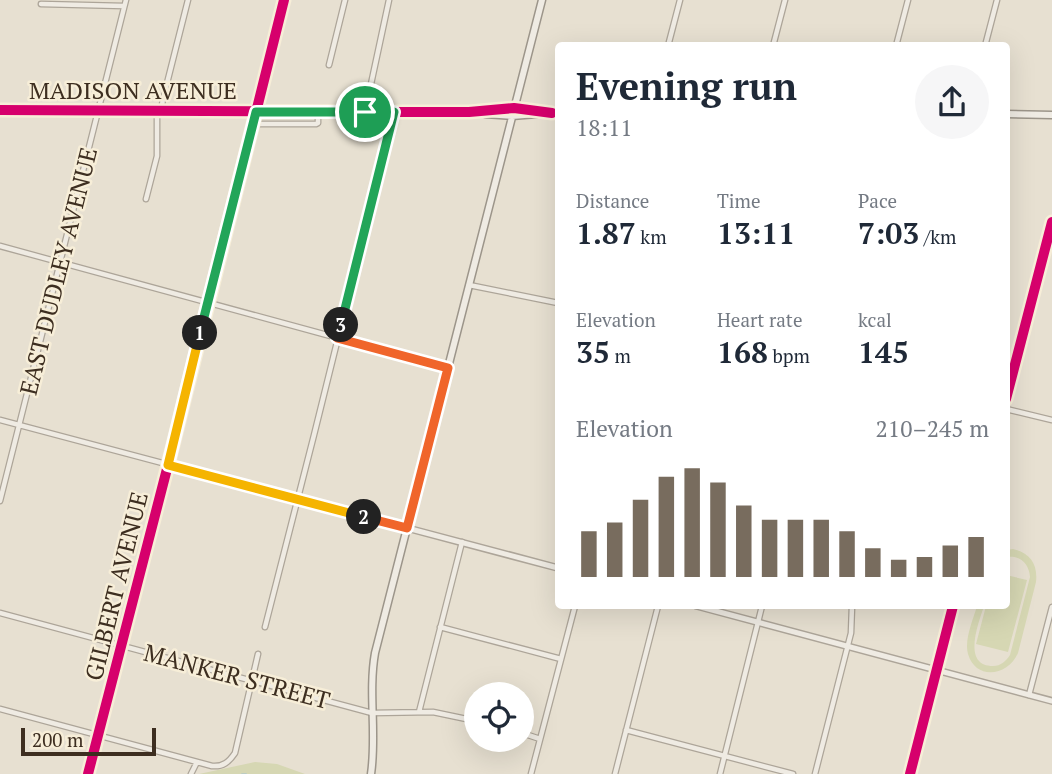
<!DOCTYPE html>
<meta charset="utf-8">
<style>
body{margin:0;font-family:"PT Serif",serif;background:#f6f6f7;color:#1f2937;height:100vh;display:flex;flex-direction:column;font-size:26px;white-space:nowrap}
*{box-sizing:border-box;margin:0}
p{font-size:23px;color:#747a83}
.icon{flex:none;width:38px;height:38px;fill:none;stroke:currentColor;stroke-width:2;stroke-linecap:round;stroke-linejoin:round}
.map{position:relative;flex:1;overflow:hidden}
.sheet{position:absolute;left:555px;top:42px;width:455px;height:567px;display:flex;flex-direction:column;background:#fff;border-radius:7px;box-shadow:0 7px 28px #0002}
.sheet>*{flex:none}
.fabs{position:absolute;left:464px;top:682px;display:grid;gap:14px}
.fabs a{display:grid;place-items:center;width:70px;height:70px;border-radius:50%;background:#fff;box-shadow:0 7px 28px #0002;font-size:35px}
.scale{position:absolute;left:21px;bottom:18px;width:135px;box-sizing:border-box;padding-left:7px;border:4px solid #3d2e20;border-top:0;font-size:19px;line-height:24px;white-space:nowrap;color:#3d2e20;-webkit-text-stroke:5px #f7eed8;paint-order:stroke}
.pin{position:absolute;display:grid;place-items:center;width:60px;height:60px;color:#fff;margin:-30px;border:4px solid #fff;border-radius:50%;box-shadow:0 2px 7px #0007}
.km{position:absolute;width:35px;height:35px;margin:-18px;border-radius:50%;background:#222;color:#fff;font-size:19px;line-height:35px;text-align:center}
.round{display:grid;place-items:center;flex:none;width:74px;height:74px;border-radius:37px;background:#f6f6f7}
.summary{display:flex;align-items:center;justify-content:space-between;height:119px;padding:0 21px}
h1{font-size:38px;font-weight:700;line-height:52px}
.metrics{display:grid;grid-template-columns:repeat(3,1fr);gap:10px;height:119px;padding:7px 21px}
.metrics div{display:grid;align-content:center}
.metrics b{font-size:30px;font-weight:700}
.metrics small{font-size:19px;font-weight:400}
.metrics p{font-size:19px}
.chart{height:196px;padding:14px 21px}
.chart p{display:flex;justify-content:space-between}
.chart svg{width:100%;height:126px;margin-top:7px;stroke:#786c5e;stroke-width:6}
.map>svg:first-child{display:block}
</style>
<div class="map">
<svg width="1052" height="774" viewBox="0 0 1052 774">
<rect width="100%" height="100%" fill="#e7e0d1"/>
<path fill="#d6d7b3" d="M 1013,549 C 1030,553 1038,564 1036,582 L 1018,653 C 1008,676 976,681 968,654 C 964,640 973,620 977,606 L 984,606 C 979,622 961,666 993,666 C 1001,666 1006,661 1010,655 L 1030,577 C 1029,563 1020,555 1006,557 L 1006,550 Z
M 1006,575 L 1027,580 L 1008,652 L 976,644 L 986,606 L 1006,606 Z
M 255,762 L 277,764 L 305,774 L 199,774 Z"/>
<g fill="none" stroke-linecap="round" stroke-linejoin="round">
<path stroke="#bcccc2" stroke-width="2" d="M 242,774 L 246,774"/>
<g stroke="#ada599" stroke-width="7">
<path id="minor" d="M 41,4 L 124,6
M 668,46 L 680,0
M 773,46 L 785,0
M 896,46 L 908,0
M 985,46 L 997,0
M 329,65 L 345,0
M 161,111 L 163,99 L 188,0
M 365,112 L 389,0
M 253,124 L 316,124 L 318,123 L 318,112
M 146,199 L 157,156 L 157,111
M 0,246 L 448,368
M 469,285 L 558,303
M 1006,409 L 1052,420
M 0,420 L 407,528
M 0,501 L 126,0
M 0,613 L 372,713 L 433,712 L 476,721
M 265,627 L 314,435 L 394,112
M 440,627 L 561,659
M 1029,695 L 1052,607
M 0,709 L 212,766 C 223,767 229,762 235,753 L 258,654
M 419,712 L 462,542
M 626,730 L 793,774
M 522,733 L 540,739
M 88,774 L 168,465 L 284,0
M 191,774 L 197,762
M 531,774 L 575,606
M 615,774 L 658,606
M 720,774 L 762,606
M 815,774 L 851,633 L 852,606"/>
</g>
<g stroke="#ada599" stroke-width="8">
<path id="tertiary" d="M 1006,399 L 1052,222
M 407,528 L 558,568
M 697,606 L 1052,701
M 910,774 L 953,606"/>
</g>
<g stroke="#9c958a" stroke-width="9">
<path id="secondary" d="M 0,110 L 394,112 L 469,112 L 514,108 L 552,113
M 485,114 L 512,116 L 537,114
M 1006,114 L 1052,115
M 371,774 C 377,734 368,693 375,653 L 542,0"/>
</g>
<use href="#minor" stroke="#efebe3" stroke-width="4.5"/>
<use href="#tertiary" stroke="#efebe3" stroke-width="5"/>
<use href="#secondary" stroke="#efebe3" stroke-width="6"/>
<g stroke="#f7eed8" stroke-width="15">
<path id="cycleway" d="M 0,110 L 394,112 L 469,112 L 514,108 L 552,113
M 1006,399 L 1052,222
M 88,774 L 168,465 L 284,0
M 910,774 L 953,606"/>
</g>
<use href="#cycleway" stroke="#d6006c" stroke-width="10"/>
</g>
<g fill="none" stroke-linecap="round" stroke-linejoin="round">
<g stroke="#fff" stroke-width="14">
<path id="split-1" d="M 200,333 L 256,112 L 365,112"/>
</g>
<g stroke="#fff" stroke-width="14">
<path id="split-2" d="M 200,333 L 168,465 L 364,517"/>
</g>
<g stroke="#fff" stroke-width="14">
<path id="split-3" d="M 341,325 L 337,338 L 448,368 L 407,528 L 364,517"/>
</g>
<g stroke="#fff" stroke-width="14">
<path id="split-4" d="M 341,325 L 394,112 L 365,112"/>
</g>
<use href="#split-1" stroke="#22a559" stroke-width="9"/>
<use href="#split-2" stroke="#f5b400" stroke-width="9"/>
<use href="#split-3" stroke="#f0652b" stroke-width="9"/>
<use href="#split-4" stroke="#22a559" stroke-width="9"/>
</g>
<g text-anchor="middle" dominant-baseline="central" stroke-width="5" stroke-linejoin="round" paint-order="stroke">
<g font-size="24" fill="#3d2e20" stroke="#f7eed8">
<text x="133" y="90">MADISON AVENUE</text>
<text transform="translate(58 271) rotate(-76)">EAST DUDLEY AVENUE</text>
<text transform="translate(116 586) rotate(-76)">GILBERT AVENUE</text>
<text transform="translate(237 676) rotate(15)">MANKER STREET</text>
</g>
</g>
</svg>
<div class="fabs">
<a><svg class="icon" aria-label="locate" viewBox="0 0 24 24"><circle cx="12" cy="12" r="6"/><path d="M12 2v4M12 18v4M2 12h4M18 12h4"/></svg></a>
</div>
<div class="scale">200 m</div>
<div class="pin" style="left:365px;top:112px;background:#1e9e55"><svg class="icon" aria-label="arrive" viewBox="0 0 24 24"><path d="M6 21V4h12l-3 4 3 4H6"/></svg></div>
<b class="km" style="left:200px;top:333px">1</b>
<b class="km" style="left:364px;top:517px">2</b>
<b class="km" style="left:341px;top:325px">3</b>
<section class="sheet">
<div class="summary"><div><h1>Evening run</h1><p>18:11</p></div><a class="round"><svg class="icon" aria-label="share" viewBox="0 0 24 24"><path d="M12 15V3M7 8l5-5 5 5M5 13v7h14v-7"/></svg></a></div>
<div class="metrics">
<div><p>Distance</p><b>1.87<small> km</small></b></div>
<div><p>Time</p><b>13:11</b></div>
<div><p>Pace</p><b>7:03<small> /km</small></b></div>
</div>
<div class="metrics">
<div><p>Elevation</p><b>35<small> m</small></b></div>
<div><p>Heart rate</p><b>168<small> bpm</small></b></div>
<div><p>kcal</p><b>145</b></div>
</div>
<div class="chart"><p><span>Elevation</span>210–245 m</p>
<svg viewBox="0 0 160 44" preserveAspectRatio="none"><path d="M5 44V28M15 44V25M25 44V17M35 44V9M45 44V6M55 44V11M65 44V19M75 44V24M85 44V24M95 44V24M105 44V28M115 44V34M125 44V38M135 44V37M145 44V33M155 44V30"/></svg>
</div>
</section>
</div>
